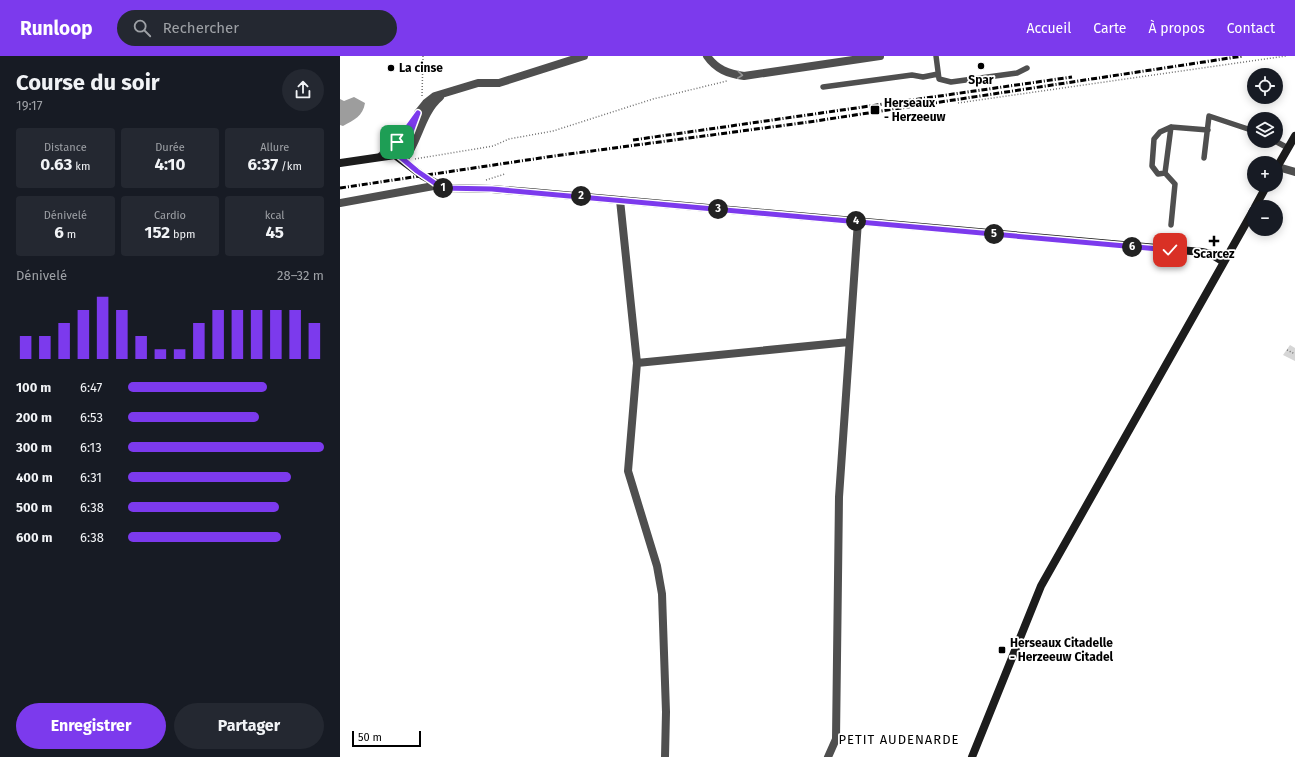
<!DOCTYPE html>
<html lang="fr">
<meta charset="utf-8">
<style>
body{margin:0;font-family:"Fira Sans",sans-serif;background:#242831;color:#f1f3f6;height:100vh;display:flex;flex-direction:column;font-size:15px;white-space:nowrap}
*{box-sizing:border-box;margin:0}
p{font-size:13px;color:#9ea1a6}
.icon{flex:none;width:22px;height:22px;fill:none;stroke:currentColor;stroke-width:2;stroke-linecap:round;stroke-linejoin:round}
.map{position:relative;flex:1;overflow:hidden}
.sheet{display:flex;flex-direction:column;background:#171b24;width:340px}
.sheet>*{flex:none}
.buttons{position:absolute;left:907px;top:12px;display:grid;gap:8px}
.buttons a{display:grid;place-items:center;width:36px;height:36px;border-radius:50%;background:#171b24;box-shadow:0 2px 10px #0003;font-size:20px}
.scale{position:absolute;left:12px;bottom:10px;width:69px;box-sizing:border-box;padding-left:4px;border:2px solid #000;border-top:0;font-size:11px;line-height:14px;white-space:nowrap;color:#000;-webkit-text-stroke:3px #fff;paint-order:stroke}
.pin{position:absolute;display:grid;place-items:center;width:34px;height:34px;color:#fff;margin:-17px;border-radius:8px;box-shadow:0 2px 6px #0006}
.km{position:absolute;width:20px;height:20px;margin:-10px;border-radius:50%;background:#222;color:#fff;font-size:11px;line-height:20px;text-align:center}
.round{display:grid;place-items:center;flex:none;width:42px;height:42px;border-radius:21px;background:#242831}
.head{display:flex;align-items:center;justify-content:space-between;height:68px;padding:0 16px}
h1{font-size:22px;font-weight:700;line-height:30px}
.stats{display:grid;grid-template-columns:repeat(3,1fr);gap:6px;height:68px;padding:4px 16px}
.stats div{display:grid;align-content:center;border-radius:4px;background:#242831;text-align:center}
.stats b{font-size:17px;font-weight:700}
.stats small{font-size:11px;font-weight:400}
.stats p{font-size:11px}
.chart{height:112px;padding:8px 16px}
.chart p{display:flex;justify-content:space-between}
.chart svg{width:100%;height:72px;margin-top:4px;stroke:#7c3aed;stroke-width:6}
.primary-button{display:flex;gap:8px;margin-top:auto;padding:8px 16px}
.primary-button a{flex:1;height:46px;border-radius:24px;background:#7c3aed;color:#fff;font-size:16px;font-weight:700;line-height:46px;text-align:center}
.primary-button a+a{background:#242831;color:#f1f3f6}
ul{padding:0 16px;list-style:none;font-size:13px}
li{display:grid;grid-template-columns:64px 48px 1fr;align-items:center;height:30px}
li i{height:10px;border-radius:5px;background:#7c3aed}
header{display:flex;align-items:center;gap:24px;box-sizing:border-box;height:56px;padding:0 20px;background:#7c3aed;color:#fff}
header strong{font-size:19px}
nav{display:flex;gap:22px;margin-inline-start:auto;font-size:14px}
.search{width:280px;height:36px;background:#242831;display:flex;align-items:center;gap:10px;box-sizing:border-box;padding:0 14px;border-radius:22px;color:#9ea1a6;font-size:15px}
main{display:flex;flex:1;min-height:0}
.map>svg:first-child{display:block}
</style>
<header>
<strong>Runloop</strong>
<div class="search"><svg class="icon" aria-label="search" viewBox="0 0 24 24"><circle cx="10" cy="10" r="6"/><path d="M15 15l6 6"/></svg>Rechercher</div>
<nav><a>Accueil</a><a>Carte</a><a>À propos</a><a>Contact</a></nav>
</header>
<main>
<section class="sheet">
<div class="head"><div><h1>Course du soir</h1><p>19:17</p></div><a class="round"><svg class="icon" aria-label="share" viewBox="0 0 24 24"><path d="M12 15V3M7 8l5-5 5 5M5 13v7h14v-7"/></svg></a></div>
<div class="stats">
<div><p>Distance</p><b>0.63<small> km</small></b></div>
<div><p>Durée</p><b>4:10</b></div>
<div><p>Allure</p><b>6:37<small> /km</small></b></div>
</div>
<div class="stats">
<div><p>Dénivelé</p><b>6<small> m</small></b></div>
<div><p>Cardio</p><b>152<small> bpm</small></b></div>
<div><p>kcal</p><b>45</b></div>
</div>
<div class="chart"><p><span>Dénivelé</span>28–32 m</p>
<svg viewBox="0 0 160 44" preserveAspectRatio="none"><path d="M5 44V30M15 44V30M25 44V22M35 44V14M45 44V6M55 44V14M65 44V30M75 44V38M85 44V38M95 44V22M105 44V14M115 44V14M125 44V14M135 44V14M145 44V14M155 44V22"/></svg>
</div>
<ul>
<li><b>100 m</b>6:47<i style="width:71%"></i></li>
<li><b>200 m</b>6:53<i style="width:67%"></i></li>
<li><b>300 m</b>6:13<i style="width:100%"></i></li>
<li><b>400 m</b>6:31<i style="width:83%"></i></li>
<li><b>500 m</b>6:38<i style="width:77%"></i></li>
<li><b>600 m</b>6:38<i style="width:78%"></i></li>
</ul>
<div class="primary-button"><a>Enregistrer</a><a>Partager</a></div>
</section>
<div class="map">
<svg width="955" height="701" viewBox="0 0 955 701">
<rect width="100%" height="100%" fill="#fff"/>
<path fill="#d6d6d6" d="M 950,289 L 955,292 L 955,305 L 943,299 Z"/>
<path fill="#9d9d9d" d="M 14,41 L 25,47 C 23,60 14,64 3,70 L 0,69 L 0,43 L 4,45 Z"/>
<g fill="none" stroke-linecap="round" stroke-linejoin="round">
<path stroke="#717171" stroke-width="1.5" stroke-dasharray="1 2" stroke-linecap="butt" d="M 82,40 L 83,0
M 618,47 L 946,0
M 75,103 L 153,90 L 169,83 L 213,75 L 313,43 L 387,25
M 146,124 L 165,118
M 947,294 L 955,298"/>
<path stroke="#4f4f4f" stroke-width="5.5" d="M 596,0 L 599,23 L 611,26 L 677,17 L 687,12
M 483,31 L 572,19 L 583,21 L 598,18
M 831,71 L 820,76 L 814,83 L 812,110 L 818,118 L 825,117 L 831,71 L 868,74
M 935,85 L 948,92
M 864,102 L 869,60 L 914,75
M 825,117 L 835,128 L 831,169
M 830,194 L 830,184"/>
<path stroke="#4f4f4f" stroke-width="8" d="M 367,0 C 376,13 388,18 404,20 L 540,0
M 58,99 L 71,76 L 78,57 L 86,47 L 95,40 L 138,27 L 159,27 L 244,0
M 41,100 L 65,76
M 64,104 C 79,85 81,57 100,41
M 938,111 L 955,116
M 280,144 L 297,307 L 288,415 L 317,510 L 322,538 L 326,656 L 325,701
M 0,147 L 99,129
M 297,307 L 509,286
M 488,701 L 496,683 L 499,441 L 518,165"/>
<path stroke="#1c1c1c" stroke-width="8" d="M 0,107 L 55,99 L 83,120 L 103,131 L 107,132 L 152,133 L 190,136 L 862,196 L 871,198 L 884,206
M 936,113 L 955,80
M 915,151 L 927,129
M 632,701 L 701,530 L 914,153"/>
<path stroke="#000" stroke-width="3" stroke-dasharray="6 2 1 2" stroke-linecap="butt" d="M 293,84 L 732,21
M 0,132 L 214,100 L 469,66 L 903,0"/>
</g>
<defs><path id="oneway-chevron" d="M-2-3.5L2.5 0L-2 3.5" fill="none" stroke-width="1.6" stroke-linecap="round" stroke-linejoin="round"/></defs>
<use stroke="#959595" href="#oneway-chevron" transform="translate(400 19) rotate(6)"/>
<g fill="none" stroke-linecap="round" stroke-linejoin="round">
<g stroke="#fff" stroke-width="8">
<path id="route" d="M 57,86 L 78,57 L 71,76 L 58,99 L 77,115 L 102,132 L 152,133 L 830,194"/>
</g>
<use href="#route" stroke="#7c3aed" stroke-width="5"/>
</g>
<g fill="#000" stroke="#fff" stroke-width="1.5">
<circle cx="641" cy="10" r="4"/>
<circle cx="51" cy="12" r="4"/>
<rect x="530" y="49" width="10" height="10" rx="2"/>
<path d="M872 179h4v4h4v4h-4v4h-4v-4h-4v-4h4z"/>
<rect x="658" y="590" width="8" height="8" rx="2"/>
</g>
<g text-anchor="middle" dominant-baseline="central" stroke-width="3.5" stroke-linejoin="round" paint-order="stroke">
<g font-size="12" font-weight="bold" fill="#000" stroke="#fff" text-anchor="start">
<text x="59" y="12">La cinse</text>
<text x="641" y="24" text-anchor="middle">Spar</text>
<text x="544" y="47">Herseaux<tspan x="544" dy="14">- Herzeeuw</tspan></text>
<text x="874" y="198" text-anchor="middle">Scarcez</text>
<text x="670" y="587">Herseaux Citadelle<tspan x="670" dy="14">- Herzeeuw Citadel</tspan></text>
</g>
<g font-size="13" letter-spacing="1" fill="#000" stroke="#fff">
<text x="559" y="683">PETIT AUDENARDE</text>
</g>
</g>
</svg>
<div class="buttons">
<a><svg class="icon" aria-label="locate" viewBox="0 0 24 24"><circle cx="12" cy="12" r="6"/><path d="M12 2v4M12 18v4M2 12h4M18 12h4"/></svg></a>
<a><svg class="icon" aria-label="layers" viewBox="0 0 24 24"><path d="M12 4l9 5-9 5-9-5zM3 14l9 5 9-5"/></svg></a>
<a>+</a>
<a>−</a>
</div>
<div class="scale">50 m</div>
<div class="pin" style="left:57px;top:86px;background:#1e9e55"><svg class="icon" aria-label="arrive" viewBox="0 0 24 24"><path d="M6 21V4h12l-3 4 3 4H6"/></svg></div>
<div class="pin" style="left:830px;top:194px;background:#d93025"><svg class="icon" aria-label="check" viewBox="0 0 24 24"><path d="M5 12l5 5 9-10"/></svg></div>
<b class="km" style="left:103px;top:132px">1</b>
<b class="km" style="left:241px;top:140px">2</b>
<b class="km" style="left:378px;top:153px">3</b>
<b class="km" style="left:516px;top:165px">4</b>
<b class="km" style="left:654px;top:178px">5</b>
<b class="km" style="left:792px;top:191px">6</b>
</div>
</main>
